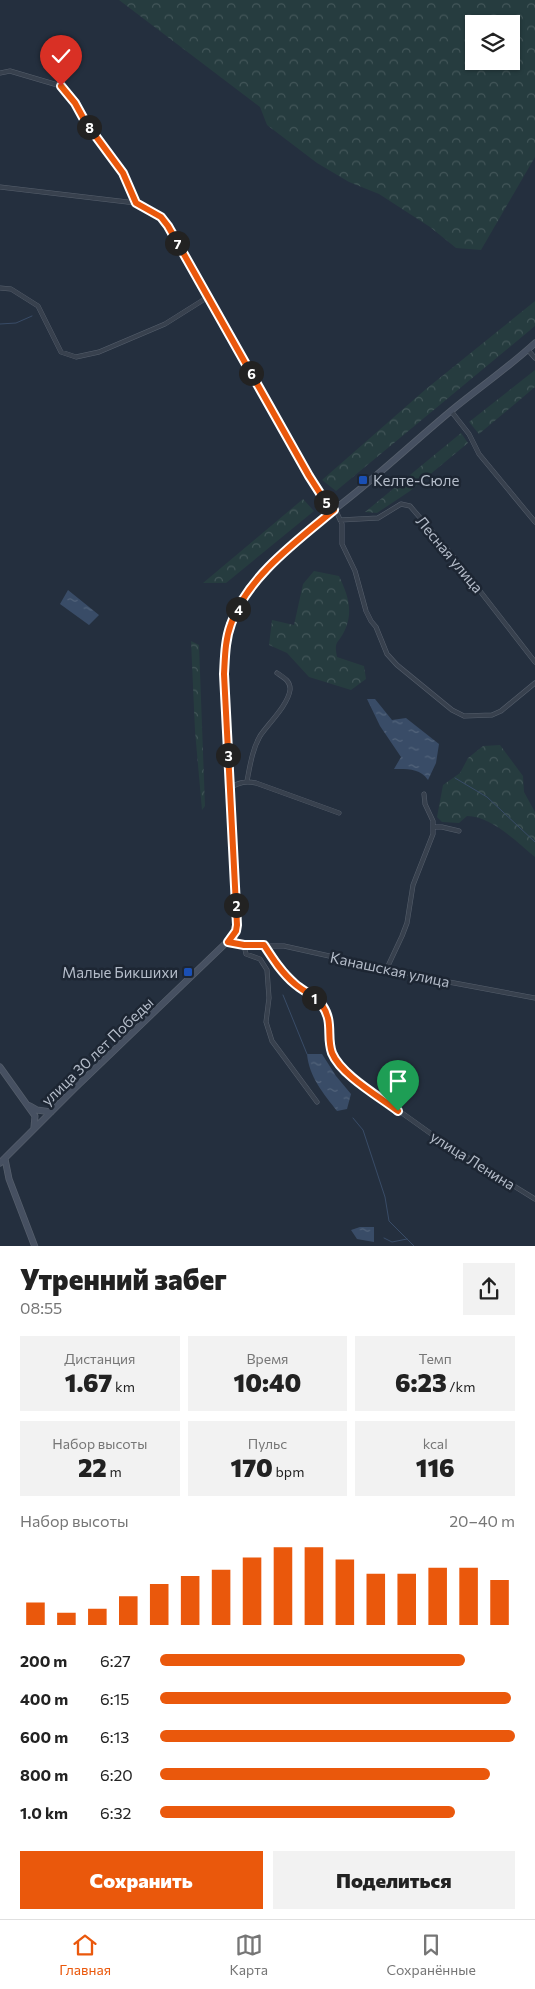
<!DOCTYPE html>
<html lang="ru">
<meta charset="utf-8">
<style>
body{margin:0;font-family:Commissioner,sans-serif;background:#f2f2f2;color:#222;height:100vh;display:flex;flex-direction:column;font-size:19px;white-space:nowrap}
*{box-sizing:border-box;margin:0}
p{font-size:16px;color:#767676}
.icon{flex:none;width:28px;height:28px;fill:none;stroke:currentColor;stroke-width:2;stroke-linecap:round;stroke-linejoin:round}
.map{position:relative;height:1246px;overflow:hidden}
.panel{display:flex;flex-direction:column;background:#fff;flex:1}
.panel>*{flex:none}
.tools{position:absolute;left:465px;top:15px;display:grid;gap:10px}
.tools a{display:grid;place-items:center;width:55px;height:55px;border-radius:0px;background:#fff;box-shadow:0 1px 4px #0004;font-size:25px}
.pin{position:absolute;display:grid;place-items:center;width:42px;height:42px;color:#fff;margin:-51px -21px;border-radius:50% 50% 50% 0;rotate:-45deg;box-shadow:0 0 5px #0007}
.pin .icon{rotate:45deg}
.km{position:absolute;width:25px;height:25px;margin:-12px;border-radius:50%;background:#222;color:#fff;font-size:14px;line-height:25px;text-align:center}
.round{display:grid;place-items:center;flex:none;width:52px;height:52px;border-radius:0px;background:#f2f2f2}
.overview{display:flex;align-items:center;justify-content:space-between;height:85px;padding:0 20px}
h1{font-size:28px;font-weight:800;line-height:38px}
.metrics{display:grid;grid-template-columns:repeat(3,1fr);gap:8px;height:85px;padding:5px 20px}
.metrics div{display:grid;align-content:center;border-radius:0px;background:#f2f2f2;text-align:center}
.metrics b{font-size:25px;font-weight:800}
.metrics small{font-size:14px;font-weight:400}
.metrics p{font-size:14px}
.chart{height:140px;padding:10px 20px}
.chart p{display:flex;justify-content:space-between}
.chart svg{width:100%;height:90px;margin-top:5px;stroke:#ea580c;stroke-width:6}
.button{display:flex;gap:10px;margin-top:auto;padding:10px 20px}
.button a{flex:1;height:58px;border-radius:0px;background:#ea580c;color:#fff;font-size:20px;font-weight:800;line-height:58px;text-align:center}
.button a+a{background:#f2f2f2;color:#222}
ul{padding:0 20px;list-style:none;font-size:16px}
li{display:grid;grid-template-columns:80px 60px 1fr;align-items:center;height:38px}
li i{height:12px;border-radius:6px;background:#ea580c}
.tab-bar{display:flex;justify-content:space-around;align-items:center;height:70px;border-top:1px solid #e0e0e0;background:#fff;font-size:14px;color:#767676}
.tab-bar a{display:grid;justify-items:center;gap:2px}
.tab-bar .on{color:#ea580c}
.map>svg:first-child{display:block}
</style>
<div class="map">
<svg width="535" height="1247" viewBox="0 0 535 1247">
<defs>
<pattern id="forest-crowns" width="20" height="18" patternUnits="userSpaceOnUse" patternTransform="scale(1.25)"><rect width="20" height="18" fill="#263c3f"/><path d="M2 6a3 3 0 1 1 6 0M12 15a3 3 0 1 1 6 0" fill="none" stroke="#435659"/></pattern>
<pattern id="water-ripples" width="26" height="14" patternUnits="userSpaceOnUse" patternTransform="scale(1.25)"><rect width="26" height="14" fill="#394c67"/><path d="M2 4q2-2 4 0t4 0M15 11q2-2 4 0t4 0" fill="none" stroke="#53647b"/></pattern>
</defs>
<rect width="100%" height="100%" fill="#242f3e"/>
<path fill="url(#forest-crowns)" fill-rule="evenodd" d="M 119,0 L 535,0 L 535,157 L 481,250 L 456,248 L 430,227 L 379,194 L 349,182 L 317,163 L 267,125 L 260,107 ZM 474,24 L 511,24 L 511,61 L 474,61 Z
M 535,301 L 535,326 L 336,491 L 322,480 L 426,389 Z
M 535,370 L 535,387 L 479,434 L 469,422 Z
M 461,433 L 468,443 L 410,491 L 377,513 L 365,512 Z
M 303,499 L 314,511 L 226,583 L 203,583 Z
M 314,571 L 339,576 C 348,595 354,612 344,632 C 337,645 334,641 337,657 L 364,666 L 366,679 L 351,690 L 309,677 L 287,653 L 269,645 L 272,620 L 294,625 L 303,584 Z
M 191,641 L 199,645 L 205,806 L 202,810 L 195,731 Z
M 500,745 L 523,776 L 524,792 L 535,812 L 535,857 C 517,842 491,816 467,816 L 459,823 L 442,822 L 437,817 L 443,785 L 460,773 L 468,758 L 483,746 Z"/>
<path fill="url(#water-ripples)" d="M 68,590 L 99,615 L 89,625 L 60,604 Z
M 367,699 L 375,699 L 392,720 L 406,718 L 439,744 L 436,763 L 428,780 C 420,768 407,769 394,769 L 401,757 L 380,726 Z
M 307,1054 L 322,1054 L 336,1076 L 351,1094 L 347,1109 L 337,1111 C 324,1094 309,1077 307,1054 Z
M 360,1227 L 374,1227 L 374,1242 L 357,1239 L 351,1230 Z"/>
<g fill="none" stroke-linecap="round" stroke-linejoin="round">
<path stroke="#394c67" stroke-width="1" d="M 0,324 L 16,323 L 32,316
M 455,778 L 487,797 L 535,842
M 283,995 L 307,1054
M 353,1118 L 363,1130 L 385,1197 L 389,1221 L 415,1247
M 384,1238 L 392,1242 L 407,1239"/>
<g stroke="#565f6c" stroke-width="5">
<path id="street" d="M 0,73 L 10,71 L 61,86 L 75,103 L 86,123 L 123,173 L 136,203 L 0,187
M 136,203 L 161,217 L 168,227 L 309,476 L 325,501 L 337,513 L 342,524 L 342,544 L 355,571 L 366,611 L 371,621 L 376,627 L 387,654 L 397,665 L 452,710 L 464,716 L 492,715 L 501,711 L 535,683
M 0,288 L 11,289 L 38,306 L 61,352 L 76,357 L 99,352 L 165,324 L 208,297
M 528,350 L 535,358
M 451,411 L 469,434 L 479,454 L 535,522
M 340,520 L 378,518 L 401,504 L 410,506 L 452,555 L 535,662
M 247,781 C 250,766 252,750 260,736 C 268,724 288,705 290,690 C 291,681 283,677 277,673
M 230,788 C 239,782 246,781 256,783 L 339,813
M 433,827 L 442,827 L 459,831
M 228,941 L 253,946 L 284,946 L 438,980 L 535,998
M 244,945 L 246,954 L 260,959 L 267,970 L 269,998 L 266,1022 L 272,1041 L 317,1102
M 264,945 L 277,965 L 295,984 L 319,1001 L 327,1012 L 333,1054 L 337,1061 L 353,1078 L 444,1143 L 535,1199
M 387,968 L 402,936 L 407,923 L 413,885 L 433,834 L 433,821 L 425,804 L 424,794"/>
</g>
<g stroke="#565f6c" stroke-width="7">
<path id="secondary" d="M 0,1067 L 35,1116 L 34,1127
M 30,1106 L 37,1110 L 51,1112
M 5,1159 L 9,1179 L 35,1247
M 0,1163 L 75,1088 L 228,941 L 236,931 L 237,925 L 224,674 C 225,657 225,637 232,621 C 258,561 318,525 366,484 C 395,460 423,434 452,410 C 480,387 509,367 535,343"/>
</g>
<use href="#street" stroke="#38414e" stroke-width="4"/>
<use href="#secondary" stroke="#465061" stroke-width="5.5"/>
</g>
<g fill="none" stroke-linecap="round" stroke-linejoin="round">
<g stroke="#fff" stroke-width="10">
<path id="route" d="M 61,86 L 75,103 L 86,123 L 123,173 L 136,203 L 161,217 L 168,226 L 309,476 L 325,501 L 334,510 C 298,540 246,578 231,624 C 225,640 225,657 224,674 L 237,925 L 236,931 L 228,942 L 244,945 L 264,945 C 273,959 282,973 295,984 C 303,991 315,996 322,1005 C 334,1022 326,1036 332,1053 C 341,1075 380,1097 398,1111"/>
</g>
<use href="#route" stroke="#ea580c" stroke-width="6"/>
</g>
<g fill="#1a4fb4" stroke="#1d2633" stroke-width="2">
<rect x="358" y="475" width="10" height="10" rx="2.5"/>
<rect x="183" y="967" width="10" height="10" rx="2.5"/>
</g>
<g text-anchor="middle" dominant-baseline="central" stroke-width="5" stroke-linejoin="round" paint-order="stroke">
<g font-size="15" fill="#b4bcc9" stroke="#1d2633" text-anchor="start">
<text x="373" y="480">Келте-Сюле</text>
<text x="178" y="972" text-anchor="end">Малые Бикшихи</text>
</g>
<g font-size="15" fill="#b4bcc9" stroke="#1d2633">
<text transform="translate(450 554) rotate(50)">Лесная улица</text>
<text transform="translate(390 969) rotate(12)">Канашская улица</text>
<text transform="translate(97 1051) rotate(-44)">улица 30 лет Победы</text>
<text transform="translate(473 1160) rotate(32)">улица Ленина</text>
</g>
</g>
</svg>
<div class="tools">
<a><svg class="icon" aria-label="layers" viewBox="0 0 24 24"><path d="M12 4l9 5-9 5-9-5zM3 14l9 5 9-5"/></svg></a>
</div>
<div class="pin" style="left:398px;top:1111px;background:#1e9e55"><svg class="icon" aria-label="arrive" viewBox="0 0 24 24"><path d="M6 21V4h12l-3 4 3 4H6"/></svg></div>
<div class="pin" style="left:61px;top:86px;background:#d93025"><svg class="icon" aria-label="check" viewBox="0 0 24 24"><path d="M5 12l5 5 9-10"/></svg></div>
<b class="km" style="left:314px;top:998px">1</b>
<b class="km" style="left:236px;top:905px">2</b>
<b class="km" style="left:228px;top:755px">3</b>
<b class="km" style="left:238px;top:609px">4</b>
<b class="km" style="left:326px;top:502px">5</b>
<b class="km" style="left:251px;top:373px">6</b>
<b class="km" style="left:177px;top:243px">7</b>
<b class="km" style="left:89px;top:127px">8</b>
</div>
<section class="panel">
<div class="overview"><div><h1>Утренний забег</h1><p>08:55</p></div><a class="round"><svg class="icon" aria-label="share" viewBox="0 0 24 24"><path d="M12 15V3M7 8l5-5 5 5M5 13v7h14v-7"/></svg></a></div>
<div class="metrics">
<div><p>Дистанция</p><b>1.67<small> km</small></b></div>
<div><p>Время</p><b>10:40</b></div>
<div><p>Темп</p><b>6:23<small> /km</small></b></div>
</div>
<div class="metrics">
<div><p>Набор высоты</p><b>22<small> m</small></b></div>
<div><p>Пульс</p><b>170<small> bpm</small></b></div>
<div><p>kcal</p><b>116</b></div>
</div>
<div class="chart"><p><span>Набор высоты</span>20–40 m</p>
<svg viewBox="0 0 160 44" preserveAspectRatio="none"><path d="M5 44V33M15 44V38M25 44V36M35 44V30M45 44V24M55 44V20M65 44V17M75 44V11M85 44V6M95 44V6M105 44V12M115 44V19M125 44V19M135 44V16M145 44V16M155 44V22"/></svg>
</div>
<ul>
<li><b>200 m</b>6:27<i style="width:86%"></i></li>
<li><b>400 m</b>6:15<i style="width:99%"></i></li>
<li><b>600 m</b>6:13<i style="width:100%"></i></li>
<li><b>800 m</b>6:20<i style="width:93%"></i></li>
<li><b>1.0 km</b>6:32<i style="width:83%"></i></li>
</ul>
<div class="button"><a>Сохранить</a><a>Поделиться</a></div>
</section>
<nav class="tab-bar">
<a class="on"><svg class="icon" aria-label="home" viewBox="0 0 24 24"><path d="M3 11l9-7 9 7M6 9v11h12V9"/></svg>Главная</a>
<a><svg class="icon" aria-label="map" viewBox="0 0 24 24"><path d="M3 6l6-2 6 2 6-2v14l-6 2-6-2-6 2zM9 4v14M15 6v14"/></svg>Карта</a>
<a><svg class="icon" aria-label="saved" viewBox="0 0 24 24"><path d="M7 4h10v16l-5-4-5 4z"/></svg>Сохранённые</a>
</nav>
